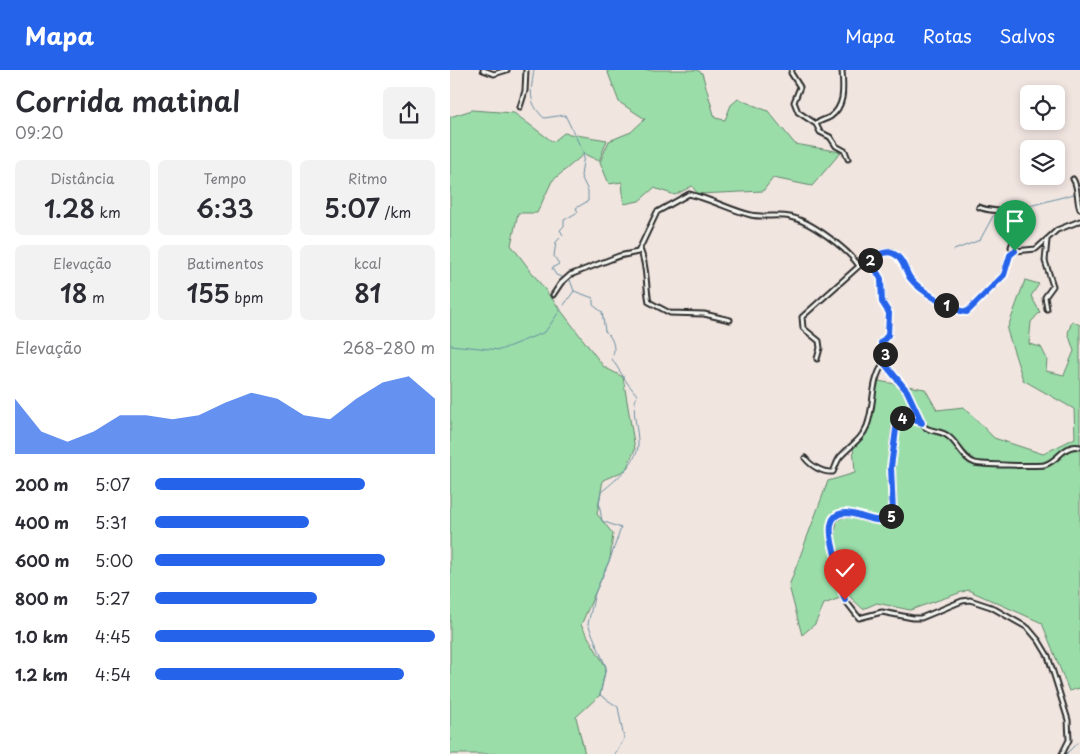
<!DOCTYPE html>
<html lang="pt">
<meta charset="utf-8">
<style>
body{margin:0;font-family:"Playpen Sans",sans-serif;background:#f2f2f3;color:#2b2b33;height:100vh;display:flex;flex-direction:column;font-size:19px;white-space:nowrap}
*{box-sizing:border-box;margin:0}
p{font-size:16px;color:#7c7c81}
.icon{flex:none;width:28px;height:28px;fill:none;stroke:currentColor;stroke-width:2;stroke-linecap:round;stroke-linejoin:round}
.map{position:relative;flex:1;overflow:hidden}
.side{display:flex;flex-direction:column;background:#fff;width:450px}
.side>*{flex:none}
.buttons{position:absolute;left:570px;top:15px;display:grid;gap:10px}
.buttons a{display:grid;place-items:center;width:45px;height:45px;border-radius:8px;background:#fff;box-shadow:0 2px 8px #0003;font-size:25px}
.pin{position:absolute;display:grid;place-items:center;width:42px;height:42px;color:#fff;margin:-51px -21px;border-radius:50% 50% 50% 0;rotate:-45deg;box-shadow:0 0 5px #0007}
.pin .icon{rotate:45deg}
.km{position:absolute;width:25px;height:25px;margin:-12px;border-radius:50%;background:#222;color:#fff;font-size:14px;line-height:25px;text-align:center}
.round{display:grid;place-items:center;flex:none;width:52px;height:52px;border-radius:8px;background:#f2f2f3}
.head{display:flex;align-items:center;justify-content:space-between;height:85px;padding:0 15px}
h1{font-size:28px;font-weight:600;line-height:38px}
.stats{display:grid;grid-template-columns:repeat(3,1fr);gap:8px;height:85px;padding:5px 15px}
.stats div{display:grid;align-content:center;border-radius:8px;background:#f2f2f3;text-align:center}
.stats b{font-size:25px;font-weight:600}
.stats small{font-size:14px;font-weight:400}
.stats p{font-size:14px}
.chart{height:140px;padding:10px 15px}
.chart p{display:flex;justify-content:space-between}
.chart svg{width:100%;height:90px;margin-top:5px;fill:#2563eb;opacity:.7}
ul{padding:0 15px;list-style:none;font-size:16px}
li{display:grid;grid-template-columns:80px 60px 1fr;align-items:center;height:38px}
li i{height:12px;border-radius:6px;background:#2563eb}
header{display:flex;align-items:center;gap:30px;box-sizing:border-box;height:70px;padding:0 25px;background:#2563eb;color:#fff}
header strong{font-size:24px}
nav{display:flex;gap:28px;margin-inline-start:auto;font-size:18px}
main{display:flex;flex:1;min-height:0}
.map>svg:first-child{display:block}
</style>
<header>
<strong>Mapa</strong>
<nav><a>Mapa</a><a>Rotas</a><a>Salvos</a></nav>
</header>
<main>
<section class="side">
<div class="head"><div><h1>Corrida matinal</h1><p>09:20</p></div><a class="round"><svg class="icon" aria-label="share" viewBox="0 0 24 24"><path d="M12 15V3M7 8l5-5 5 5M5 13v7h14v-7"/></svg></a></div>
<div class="stats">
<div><p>Distância</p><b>1.28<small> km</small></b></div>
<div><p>Tempo</p><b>6:33</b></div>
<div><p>Ritmo</p><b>5:07<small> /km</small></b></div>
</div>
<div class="stats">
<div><p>Elevação</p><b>18<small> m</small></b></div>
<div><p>Batimentos</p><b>155<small> bpm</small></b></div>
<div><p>kcal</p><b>81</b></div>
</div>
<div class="chart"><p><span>Elevação</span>268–280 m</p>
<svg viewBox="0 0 160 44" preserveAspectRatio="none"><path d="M0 44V17L10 33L20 38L30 33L40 25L50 25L60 27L70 25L80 19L90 14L100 17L110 25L120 27L130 17L140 9L150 6L160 17V44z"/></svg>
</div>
<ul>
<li><b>200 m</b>5:07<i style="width:75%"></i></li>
<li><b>400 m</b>5:31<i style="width:55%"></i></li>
<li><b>600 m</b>5:00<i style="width:82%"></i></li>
<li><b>800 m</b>5:27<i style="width:58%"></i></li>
<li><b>1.0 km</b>4:45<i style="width:100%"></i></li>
<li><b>1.2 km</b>4:54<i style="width:89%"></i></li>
</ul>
</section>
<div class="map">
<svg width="630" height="684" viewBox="0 0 630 684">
<rect width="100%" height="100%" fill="#f1e5e0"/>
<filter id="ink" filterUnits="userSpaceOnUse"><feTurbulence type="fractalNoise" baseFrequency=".02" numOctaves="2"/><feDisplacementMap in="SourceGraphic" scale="10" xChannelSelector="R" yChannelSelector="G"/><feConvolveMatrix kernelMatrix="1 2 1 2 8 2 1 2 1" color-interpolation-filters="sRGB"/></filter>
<g filter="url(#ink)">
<path fill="#9adda9" stroke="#62846a" d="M 157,0 L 247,0 L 252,3 L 265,48 L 275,50 L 281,35 L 288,29 L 318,41 L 345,74 L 391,82 L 362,116 L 323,108 L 313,121 L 248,124 L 242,116 L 225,125 L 204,118 L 189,131 L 174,134 L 172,112 L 159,114 L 150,92 L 159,71 L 181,62 L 195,49 L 169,32 Z
M 22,40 L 64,43 L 103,72 L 114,63 L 157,70 L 149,91 L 134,84 L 102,111 L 87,143 L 68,143 L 61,175 L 154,297 L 173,307 L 185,379 L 176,400 L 153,410 L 147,444 L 163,464 L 160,489 L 131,555 L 156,597 L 150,625 L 126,647 L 135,684 L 0,684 L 0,47 Z
M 575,210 L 589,214 L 581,226 L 590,242 L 581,252 L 579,274 L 591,277 L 597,289 L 596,301 L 614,305 L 624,281 L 618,263 L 622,251 L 630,255 L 630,618 L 619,621 L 592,553 L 518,520 L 460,540 L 427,533 L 413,539 L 398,525 L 374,534 L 365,554 L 352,565 L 339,516 L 378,411 L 405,403 L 403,375 L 416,364 L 428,311 L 475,319 L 487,340 L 514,337 L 544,368 L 593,384 L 625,368 L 624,339 L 573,310 L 557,260 Z"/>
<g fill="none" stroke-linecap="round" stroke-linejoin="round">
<path stroke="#668ea1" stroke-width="1" d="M 84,0 C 81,21 77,32 94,48 L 115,45 L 134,84 L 131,106 L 138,121 L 138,131 L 126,138 L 128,142 L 114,150 L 114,156 L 110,160 L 113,165 L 106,172 L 104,186 L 109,194 L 102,198 L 106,205 L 120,210 L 124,221 L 143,228 L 143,235 L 152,242 L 155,261 C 162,267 166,276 163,285
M 561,141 L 624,124 L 630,124
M 504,180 L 530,170 L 543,146 L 555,143
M 114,235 L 124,221
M 0,275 L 50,280 L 95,262 L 111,239
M 162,289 L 178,314 L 187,325 C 180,342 189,358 188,376 C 187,392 163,413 151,422 L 149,433 L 152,451 L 171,458 L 160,489 L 145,523 L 138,554 L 156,597 L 150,625 L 168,637 L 174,669 L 165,684
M 616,684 L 627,673"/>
<g stroke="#2b2b2b" stroke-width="7">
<path id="street" d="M 33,0 L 44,4 L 57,0
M 342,0 L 341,3 L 350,17 L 344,32 L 348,42 L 366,54 L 370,62 L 380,67 L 386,76 L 395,81 L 398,89
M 70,37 L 75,21 L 76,0
M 366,54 C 370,50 375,50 380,47 C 396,36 393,17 392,0
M 623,109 C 629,118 626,129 630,139
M 529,137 C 541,143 557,138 567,147 L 568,157 L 561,177 L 565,181
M 190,179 C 198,198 195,213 199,232 L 220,243 L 254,244 L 280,250
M 565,181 L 586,179 L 607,160 L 630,151
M 420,190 L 431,209 L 433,232 L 439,243 L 438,265 L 431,273 L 435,285 L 434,293
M 103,225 L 111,213 L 120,205 L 169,186 L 188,182 L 207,142 L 239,124 C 261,129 280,140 301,145 C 314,148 328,144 340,147 C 360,151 398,179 409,196
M 597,239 L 595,227 L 603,216 L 595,191 L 597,170
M 367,289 L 370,278 L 369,271 L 353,258 L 352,247 L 409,196 C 417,191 430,180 440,182 C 452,184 455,201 461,209 C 471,221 501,241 517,242 L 551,208 C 558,199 555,187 565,181
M 434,293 L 457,321 L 472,353
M 355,388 C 361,396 373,403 383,402 C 386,396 387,389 392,385 C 401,375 412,369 417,356 C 425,335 420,312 434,293
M 612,684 L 619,670 L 618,650 L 598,586 L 589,571 L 578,558 L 541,537 L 520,530 L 512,531 L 471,548 L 463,548 L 432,542 L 409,548 L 395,530 L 389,508 L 381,465 L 384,449 C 401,433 425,462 442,445 L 443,427 L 441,397 L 445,358 C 450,345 463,345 472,354 C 477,358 472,356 478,359 C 485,362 493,361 499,367 C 509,375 513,389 525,393 C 530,395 588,396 594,395 C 608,392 614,373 630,377"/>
</g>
<use href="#street" stroke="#f6f6f2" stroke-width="3"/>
</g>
</g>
<g fill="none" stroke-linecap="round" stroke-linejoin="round" filter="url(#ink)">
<g stroke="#fff" stroke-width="10">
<path id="route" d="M 395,530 C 391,520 390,510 389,500 C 387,487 368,444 395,443 C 410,443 424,455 440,448 L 443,442 L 441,397 L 447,352 L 456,347 L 472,353 L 457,321 L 434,293 L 435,285 L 431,273 L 438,265 L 439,243 L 432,232 L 431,209 L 420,190 C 426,186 435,180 442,183 C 452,186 455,200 460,208 C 469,220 502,241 517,242 L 554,205 L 560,185 L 565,181"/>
</g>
<use href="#route" stroke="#2563eb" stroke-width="6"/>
</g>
</svg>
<div class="buttons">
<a><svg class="icon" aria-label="locate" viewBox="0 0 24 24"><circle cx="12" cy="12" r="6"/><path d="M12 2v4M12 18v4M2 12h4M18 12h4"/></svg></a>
<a><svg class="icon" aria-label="layers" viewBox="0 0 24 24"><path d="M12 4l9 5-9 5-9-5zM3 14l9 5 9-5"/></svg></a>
</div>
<div class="pin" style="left:565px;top:181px;background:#1e9e55"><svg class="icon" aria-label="arrive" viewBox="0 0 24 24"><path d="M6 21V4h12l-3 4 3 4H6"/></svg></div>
<div class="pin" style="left:395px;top:530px;background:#d93025"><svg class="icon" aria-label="check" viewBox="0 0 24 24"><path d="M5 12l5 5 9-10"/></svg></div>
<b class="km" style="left:496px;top:235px">1</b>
<b class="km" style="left:420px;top:190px">2</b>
<b class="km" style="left:435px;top:284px">3</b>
<b class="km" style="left:452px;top:348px">4</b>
<b class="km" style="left:441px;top:446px">5</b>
</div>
</main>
